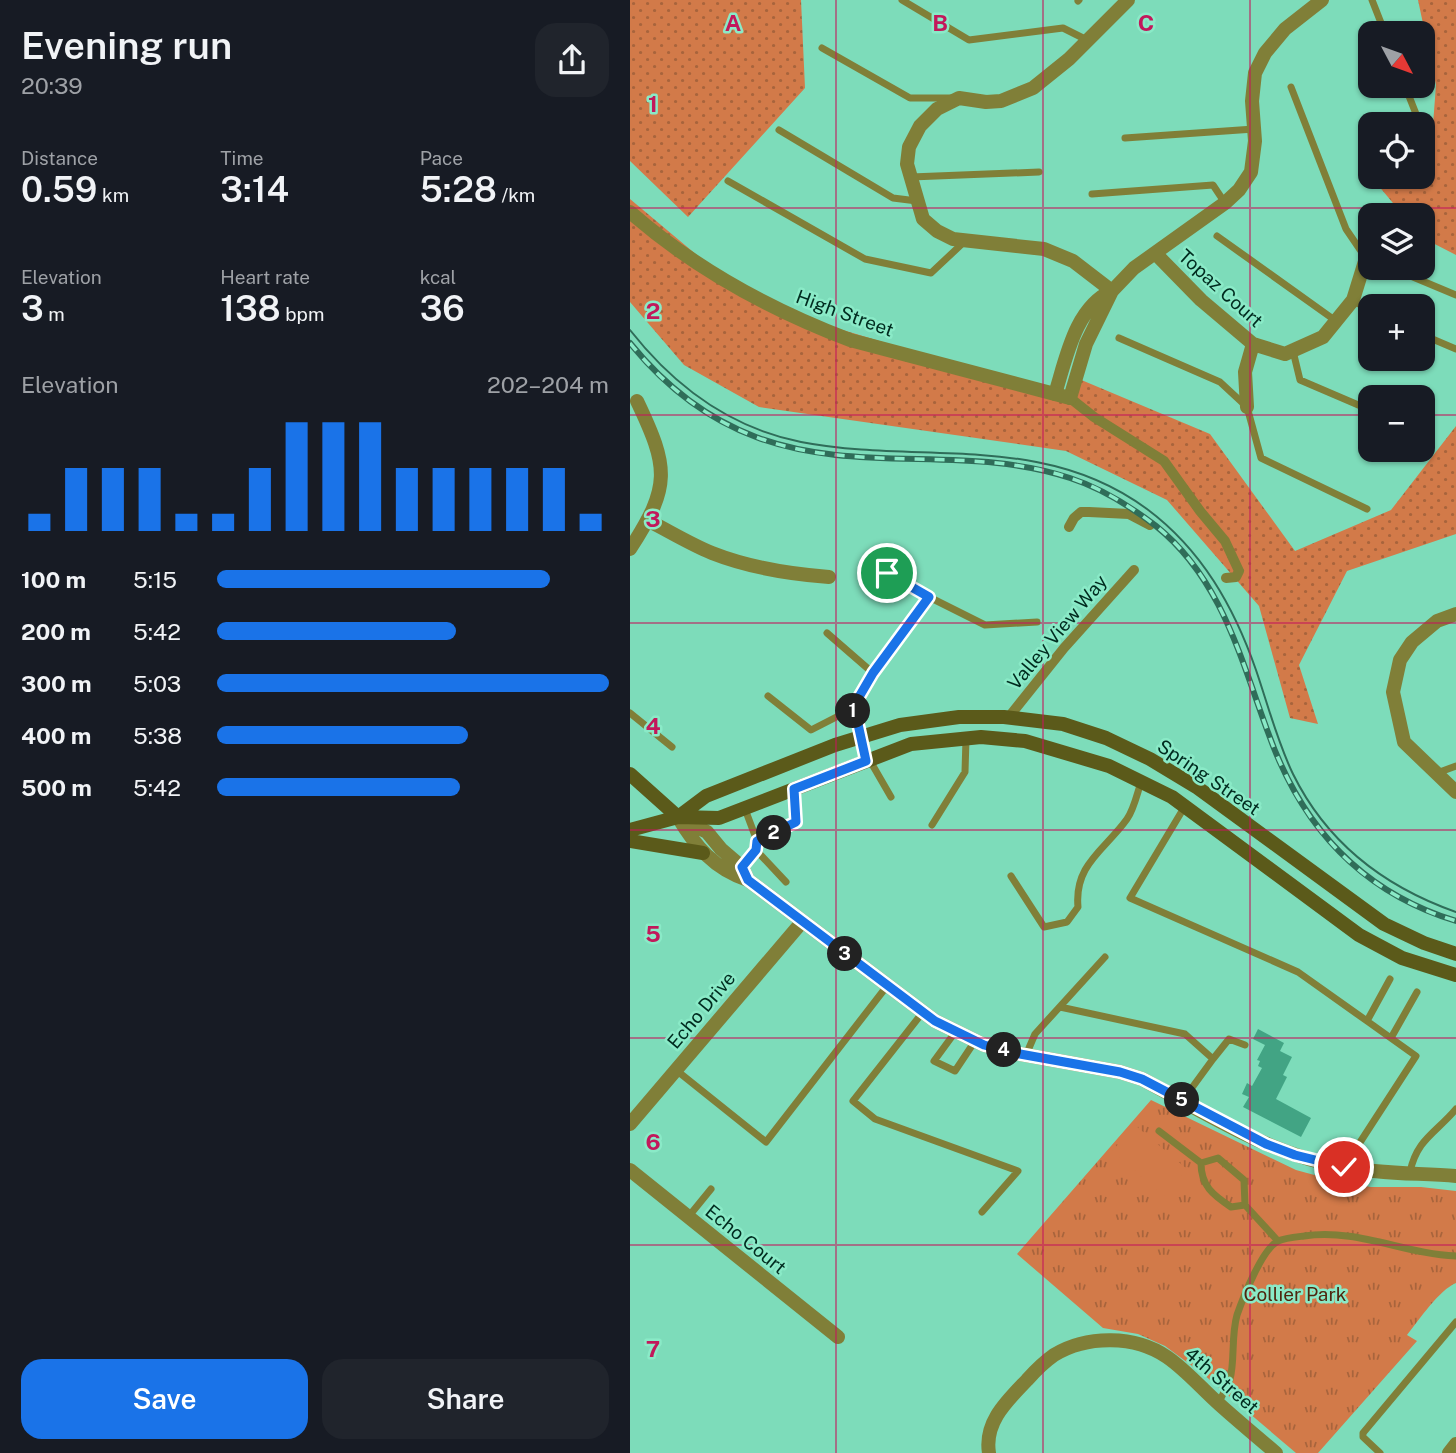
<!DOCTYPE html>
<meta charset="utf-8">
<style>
body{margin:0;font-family:"Public Sans",sans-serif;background:#20242c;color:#f1f3f6;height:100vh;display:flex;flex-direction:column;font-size:26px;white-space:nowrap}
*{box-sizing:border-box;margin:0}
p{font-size:23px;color:#9ea1a6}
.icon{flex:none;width:38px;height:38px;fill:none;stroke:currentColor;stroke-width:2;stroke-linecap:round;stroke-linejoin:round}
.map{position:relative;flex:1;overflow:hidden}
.panel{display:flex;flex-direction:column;background:#171b24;width:630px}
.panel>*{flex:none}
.needle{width:46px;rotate:131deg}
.fabs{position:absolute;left:728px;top:21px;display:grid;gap:14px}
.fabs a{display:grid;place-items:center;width:77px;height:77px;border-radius:14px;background:#171b24;box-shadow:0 2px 5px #0004;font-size:35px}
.pin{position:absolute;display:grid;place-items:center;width:60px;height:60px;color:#fff;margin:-30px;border:4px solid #fff;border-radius:50%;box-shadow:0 2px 7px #0007}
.km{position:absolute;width:35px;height:35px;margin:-18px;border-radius:50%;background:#222;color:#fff;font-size:19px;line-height:35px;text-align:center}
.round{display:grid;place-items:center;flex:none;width:74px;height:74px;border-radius:21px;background:#20242c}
.headline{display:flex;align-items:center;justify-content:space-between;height:119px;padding:0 21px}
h1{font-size:38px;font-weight:600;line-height:52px}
.metrics{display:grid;grid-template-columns:repeat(3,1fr);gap:10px;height:119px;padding:7px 21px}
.metrics div{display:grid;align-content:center}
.metrics b{font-size:35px;font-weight:600}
.metrics small{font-size:19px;font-weight:400}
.metrics p{font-size:19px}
.chart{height:196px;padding:14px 21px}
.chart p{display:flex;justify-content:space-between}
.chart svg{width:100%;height:126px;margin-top:7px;stroke:#1a73e8;stroke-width:6}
.button{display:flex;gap:14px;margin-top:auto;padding:14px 21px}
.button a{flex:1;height:80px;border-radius:21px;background:#1a73e8;color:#fff;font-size:28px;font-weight:600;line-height:80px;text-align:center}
.button a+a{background:#20242c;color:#f1f3f6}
ul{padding:0 21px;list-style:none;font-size:23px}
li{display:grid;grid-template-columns:112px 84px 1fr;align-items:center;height:52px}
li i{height:18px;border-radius:9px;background:#1a73e8}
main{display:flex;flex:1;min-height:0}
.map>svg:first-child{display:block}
</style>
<main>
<section class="panel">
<div class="headline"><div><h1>Evening run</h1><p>20:39</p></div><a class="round"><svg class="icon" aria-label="share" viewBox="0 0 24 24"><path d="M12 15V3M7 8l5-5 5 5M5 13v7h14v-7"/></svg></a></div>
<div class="metrics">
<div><p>Distance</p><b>0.59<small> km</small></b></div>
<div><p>Time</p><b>3:14</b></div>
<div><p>Pace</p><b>5:28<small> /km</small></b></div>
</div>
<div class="metrics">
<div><p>Elevation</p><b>3<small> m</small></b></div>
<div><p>Heart rate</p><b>138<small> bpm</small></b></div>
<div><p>kcal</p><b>36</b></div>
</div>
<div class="chart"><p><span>Elevation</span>202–204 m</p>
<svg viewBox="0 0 160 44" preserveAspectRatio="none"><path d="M5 44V38M15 44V22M25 44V22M35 44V22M45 44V38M55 44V38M65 44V22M75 44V6M85 44V6M95 44V6M105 44V22M115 44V22M125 44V22M135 44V22M145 44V22M155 44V38"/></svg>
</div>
<ul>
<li><b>100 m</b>5:15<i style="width:85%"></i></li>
<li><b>200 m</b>5:42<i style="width:61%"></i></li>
<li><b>300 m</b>5:03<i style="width:100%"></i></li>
<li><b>400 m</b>5:38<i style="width:64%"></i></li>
<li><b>500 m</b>5:42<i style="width:62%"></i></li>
</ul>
<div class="button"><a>Save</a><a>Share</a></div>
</section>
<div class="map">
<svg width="826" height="1453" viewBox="0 0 826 1453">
<defs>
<pattern id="grass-dots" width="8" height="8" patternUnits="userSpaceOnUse" patternTransform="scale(1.75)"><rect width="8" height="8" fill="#d27a49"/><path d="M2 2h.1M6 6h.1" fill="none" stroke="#a8643c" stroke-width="1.8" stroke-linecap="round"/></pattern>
<pattern id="park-tufts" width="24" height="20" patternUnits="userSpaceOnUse" patternTransform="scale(1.75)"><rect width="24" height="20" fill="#d27a49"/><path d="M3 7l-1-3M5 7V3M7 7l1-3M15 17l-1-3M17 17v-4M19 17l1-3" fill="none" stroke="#a8643c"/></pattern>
</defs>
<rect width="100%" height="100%" fill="#7ddcba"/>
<path fill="url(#grass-dots)" d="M 0,0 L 171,0 L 175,88 L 58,217 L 0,161 Z
M 788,0 L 826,0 L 826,255 L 793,238 L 793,215 L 773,215 L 742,178 L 793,177 L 793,155 L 801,151 L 806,85 Z
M 0,199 L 99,282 L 156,313 L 440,398 L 449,379 L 580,434 L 665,551 L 761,510 L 826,426 L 826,534 L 717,571 L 669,665 L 688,724 L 660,718 L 629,606 L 537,500 L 436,451 L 129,407 L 54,365 L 0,302 Z"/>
<path fill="url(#park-tufts)" d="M 521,1100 L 666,1170 L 710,1182 L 741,1187 L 791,1187 L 826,1191 L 826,1283 C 809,1290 789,1320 777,1335 L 787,1341 L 688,1453 L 666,1453 L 573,1374 L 535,1346 L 508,1334 L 473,1328 L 387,1254 Z"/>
<path fill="#d27a49" d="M 505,1125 L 557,1169 L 534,1196 L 482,1151 Z"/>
<path fill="#42a484" d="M 628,1029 L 654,1043 L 650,1051 L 662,1057 L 653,1075 L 657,1077 L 646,1099 L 681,1118 L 671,1137 L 613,1107 L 619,1097 L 612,1094 L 617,1083 L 622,1086 L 632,1068 L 628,1066 L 630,1061 L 627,1060 L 635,1045 L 623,1039 Z"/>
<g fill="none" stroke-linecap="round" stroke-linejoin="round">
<path stroke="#807f38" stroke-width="7" d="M 272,0 L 339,40 L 433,28 L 457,40
M 742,0 L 755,33
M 448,1 L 449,0
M 192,48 L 280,98 L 321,98
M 775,86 L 790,124
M 661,87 L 716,229 L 733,254
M 149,130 L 263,198 L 287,201
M 793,131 L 801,152
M 495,138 L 624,129
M 281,177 L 409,172
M 98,181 L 235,259 L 301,273 L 334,242
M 462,194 L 583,185 L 595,203
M 587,236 L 706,321
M 733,268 L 771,272 L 826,295
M 723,300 L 740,311
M 793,335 L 826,349
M 489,338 L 590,382 L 617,407 L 631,458 L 737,509
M 663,351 L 670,380 L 740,410
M 793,433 L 795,434
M 299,597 L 355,625 L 407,622
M 197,633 L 243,673 L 222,709
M 243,673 L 299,597 L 257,573
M 138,696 L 181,730 L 222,709 L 231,737
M 0,713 L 42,747
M 239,759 L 261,797
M 807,773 L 826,766
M 555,806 L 500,898 L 668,972 L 737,1021 L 760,979
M 115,809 L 127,841 L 166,822 L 164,789
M 302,825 L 335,772 L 336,739
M 127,841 L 126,850 L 156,882
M 112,867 L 126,850
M 381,876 L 414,927 L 437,922 L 448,907 C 444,864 475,850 497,819 C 504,809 507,794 511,782
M 430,1007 L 555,1034 L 583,1059 L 599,1039 L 615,1045
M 293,1012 L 223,1101 L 245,1119 L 388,1171 L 352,1212
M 326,1031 L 304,1061 L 325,1071 L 345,1041
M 761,1038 L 787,992
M 396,1055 L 405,1034 L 475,957
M 46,1070 L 136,1142 L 257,986
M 553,1100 L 583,1059
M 529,1131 L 571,1163
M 714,1167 L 786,1056 L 737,1021
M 780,1172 C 787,1139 806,1133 826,1109
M 615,1205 L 601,1207 C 583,1195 571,1186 571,1163 L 588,1158 L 614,1180 L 615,1205 L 648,1241
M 59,1216 L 81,1189
M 589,1403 C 592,1395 597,1387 600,1379 C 605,1361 601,1336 607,1315 C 613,1298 632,1249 648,1241 C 655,1238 666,1237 674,1236 C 727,1228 774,1254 826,1256
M 750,1453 L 733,1437 L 733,1433 L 826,1322"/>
<path stroke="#807f38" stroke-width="10" d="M 440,398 L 464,417 L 534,461 L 570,511 L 595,541 L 609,571 L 606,577 L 596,578
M 439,527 L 444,518 L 451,512 L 459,512 L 499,514 L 520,525
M 378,718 L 434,648 L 504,570"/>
<path stroke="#807f38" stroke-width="14" d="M 525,253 L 571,300 L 623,344 L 655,354 L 693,337 L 723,300 L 736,258 L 736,243
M 482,291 L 443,261 L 414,249 L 323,239 L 307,231 L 293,219 L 277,164 L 279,147 L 290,126 L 307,109 L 329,98 L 356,102 L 371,101 L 403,88 L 439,59 L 498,0
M 425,394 C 436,359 445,307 482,291
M 440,398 L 456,344 L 482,291 L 504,268 L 595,203 L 609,190 L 621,172 L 625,141 L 622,101 L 625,73 L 635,53 L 655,29 L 692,0
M 617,407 L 615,372 L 623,344
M 19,521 C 39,531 60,544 82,553 C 120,568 159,574 199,577
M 0,549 C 41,486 39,468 7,401
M 826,614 L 807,621 L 782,642 L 770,660 L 763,692 L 774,742 L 826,792
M 0,1170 L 208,1337
M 359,1453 C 354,1422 377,1401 397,1380 C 405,1371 414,1362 424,1355 C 457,1335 505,1335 537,1357 C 556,1370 572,1389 589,1404 C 608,1421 627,1437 646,1453
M 819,1453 L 826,1444"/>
<path stroke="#807f38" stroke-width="14" d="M 0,212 C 64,268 141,310 220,340 L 440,398
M 48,817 C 65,846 84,869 118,880 L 305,1021 L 354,1045 L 390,1054 L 490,1072 L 512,1079 C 576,1113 640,1155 713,1167 C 750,1174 789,1173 826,1176
M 48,817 L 77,832 L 91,849 L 112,867 L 118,880
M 0,1124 L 172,922"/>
<path stroke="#5b5a1a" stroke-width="14" d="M 0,774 L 48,817
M 48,817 L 76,796 L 205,745 L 270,725 L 329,717 L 374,717 L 433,724 L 476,738 L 520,759 L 568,788 L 754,924 L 794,943 L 826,954
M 0,830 L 48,817 L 89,818 L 281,744 L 351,737 L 395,741 L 479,766 L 542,797 L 729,935 L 772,958 L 826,975
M 0,841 L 73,853"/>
<path stroke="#2f6d59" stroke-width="2" d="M 0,330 C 44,386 101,428 171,442 C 290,465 412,431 517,509 C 572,550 604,607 626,670 C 638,705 647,741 663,774 C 697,843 755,887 826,912"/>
<g stroke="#2f6d59" stroke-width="6">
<path id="rail" d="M 0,343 C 34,385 75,418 126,437 C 227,475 339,444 440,478 C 471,488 500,506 526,526 C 592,579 611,660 639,735 C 672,827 731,892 826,921"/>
</g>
<use href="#rail" stroke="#8aeac7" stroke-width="3.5" stroke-dasharray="10" stroke-linecap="butt"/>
</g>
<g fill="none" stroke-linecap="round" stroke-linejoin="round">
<g stroke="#fff" stroke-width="14">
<path id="route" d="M 257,573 L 299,597 L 243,673 L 222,709 L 228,724 L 236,761 L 164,789 L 166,822 L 127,841 L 126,850 L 112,867 L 118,880 L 305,1021 L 354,1045 L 390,1054 L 490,1072 L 512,1079 L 636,1144 L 665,1155 L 714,1167"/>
</g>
<use href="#route" stroke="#1a73e8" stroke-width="9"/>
</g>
<path fill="none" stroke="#c2185b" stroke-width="2" stroke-opacity="0.55" d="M 206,0 L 206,1453M 413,0 L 413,1453M 620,0 L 620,1453M 0,208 L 826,208M 0,415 L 740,415M 793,415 L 826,415M 0,623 L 826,623M 0,830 L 826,830M 0,1038 L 826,1038M 0,1245 L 826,1245"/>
<g text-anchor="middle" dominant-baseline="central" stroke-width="5" stroke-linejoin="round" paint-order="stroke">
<g font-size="19" fill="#002b1f" stroke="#8aeac7">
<text transform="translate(591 288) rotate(42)">Topaz Court</text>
<text transform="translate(215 313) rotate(20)">High Street</text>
<text transform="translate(427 632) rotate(-50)">Valley View Way</text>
<text transform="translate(579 777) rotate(34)">Spring Street</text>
<text transform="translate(71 1010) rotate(-50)">Echo Drive</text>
<text transform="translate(116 1239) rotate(39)">Echo Court</text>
<text transform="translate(592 1380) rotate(41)">4th Street</text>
</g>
<g font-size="19" fill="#4f260e" stroke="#8aeac7">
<text x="665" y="1294">Collier Park</text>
</g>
</g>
<g font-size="23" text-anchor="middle" font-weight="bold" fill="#c2185b" stroke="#8aeac7" stroke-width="5" stroke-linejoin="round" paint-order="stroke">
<text x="103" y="31">A</text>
<text x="310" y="31">B</text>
<text x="516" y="31">C</text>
<text x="23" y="112">1</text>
<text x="23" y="319">2</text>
<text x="23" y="527">3</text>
<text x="23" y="734">4</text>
<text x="23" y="942">5</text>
<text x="23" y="1150">6</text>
<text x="23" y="1357">7</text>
</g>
</svg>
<div class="fabs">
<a><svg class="needle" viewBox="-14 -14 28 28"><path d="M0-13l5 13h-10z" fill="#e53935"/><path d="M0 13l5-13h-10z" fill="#9ea1a6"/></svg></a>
<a><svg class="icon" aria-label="locate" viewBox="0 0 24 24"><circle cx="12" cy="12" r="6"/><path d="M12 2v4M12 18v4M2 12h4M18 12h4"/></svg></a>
<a><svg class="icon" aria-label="layers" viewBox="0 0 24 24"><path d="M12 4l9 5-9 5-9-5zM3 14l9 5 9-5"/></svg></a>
<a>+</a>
<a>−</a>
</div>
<div class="pin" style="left:257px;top:573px;background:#1e9e55"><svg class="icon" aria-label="arrive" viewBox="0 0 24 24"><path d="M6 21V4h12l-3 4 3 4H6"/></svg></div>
<div class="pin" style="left:714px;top:1167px;background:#d93025"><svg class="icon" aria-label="check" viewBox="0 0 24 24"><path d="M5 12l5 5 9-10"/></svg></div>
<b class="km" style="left:223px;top:711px">1</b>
<b class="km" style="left:144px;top:833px">2</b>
<b class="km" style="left:215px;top:954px">3</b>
<b class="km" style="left:374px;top:1050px">4</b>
<b class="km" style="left:552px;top:1100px">5</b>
</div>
</main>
